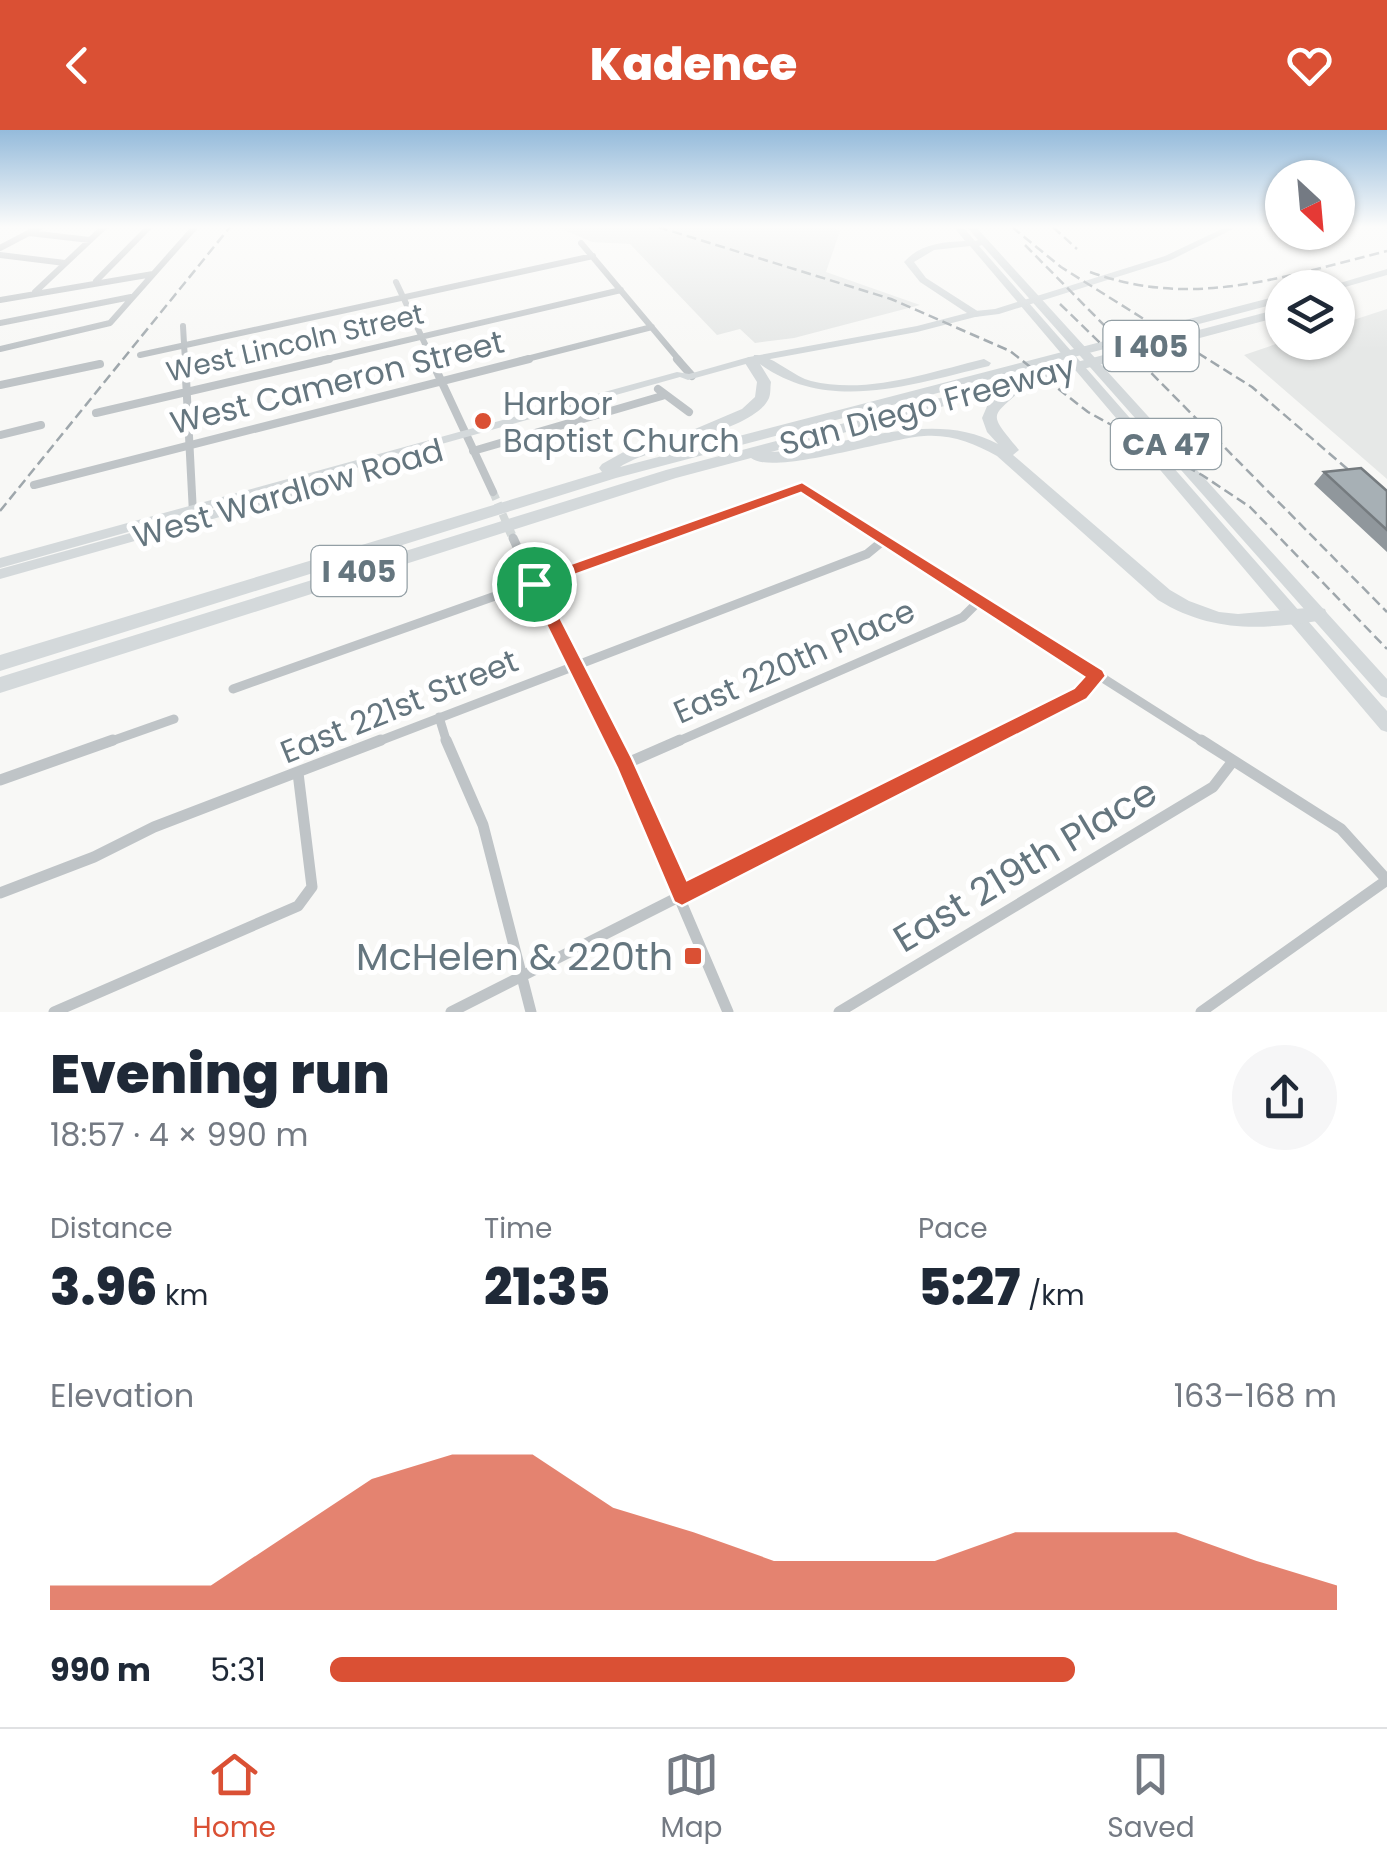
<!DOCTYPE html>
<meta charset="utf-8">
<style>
body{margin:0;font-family:Poppins,sans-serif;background:#f6f6f7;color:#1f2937;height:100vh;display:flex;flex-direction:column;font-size:38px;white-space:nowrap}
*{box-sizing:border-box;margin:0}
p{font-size:32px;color:#747a83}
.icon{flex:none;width:55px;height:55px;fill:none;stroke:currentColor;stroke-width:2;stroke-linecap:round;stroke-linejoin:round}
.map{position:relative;height:882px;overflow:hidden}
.drawer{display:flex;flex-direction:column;background:#fff;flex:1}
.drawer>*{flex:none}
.needle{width:65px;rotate:154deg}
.buttons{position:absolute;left:1265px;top:30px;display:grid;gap:20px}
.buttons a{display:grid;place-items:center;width:90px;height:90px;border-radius:50%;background:#fff;box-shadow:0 2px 8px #0004;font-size:50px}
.pin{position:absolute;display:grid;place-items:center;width:85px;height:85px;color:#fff;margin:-42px;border:5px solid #fff;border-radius:50%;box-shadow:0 2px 10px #0007}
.round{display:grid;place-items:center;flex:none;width:105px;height:105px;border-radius:52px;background:#f6f6f7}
.head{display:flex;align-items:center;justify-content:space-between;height:170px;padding:0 50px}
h1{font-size:55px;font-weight:800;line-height:75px}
.figures{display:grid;grid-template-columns:repeat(3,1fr);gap:15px;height:170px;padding:10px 50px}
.figures div{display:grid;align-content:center}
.figures b{font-size:50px;font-weight:800}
.figures small{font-size:28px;font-weight:400}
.figures p{font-size:28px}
.chart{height:280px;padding:20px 50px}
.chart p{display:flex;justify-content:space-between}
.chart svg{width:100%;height:180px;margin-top:10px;fill:#da5034;opacity:.7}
ul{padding:0 50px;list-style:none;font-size:32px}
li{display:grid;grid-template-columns:160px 120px 1fr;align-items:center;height:75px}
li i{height:25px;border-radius:12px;background:#da5034}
header{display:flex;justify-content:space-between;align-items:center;height:130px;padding:0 50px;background:#da5034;color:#fff;font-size:45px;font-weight:800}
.menu{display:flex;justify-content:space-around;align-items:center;height:140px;border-top:2px solid #e0e1e3;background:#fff;font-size:28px;color:#747a83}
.menu a{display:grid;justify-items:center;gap:5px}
.menu .current{color:#da5034}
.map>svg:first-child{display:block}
</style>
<header><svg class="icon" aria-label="back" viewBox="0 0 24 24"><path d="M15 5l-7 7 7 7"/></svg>Kadence<svg class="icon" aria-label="heart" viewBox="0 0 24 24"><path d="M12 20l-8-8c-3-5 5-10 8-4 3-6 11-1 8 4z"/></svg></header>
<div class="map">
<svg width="1387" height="882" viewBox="0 0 1387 882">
<rect width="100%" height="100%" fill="#f8f8f6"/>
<path fill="#e6e8e7" d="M 557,97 L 834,97 L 840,101 L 826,142 L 920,175 L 794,208 L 755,213 L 740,199 L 717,205 L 630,114 L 592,112 Z
M 1387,179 L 1387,349 L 1244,225 L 1282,212 L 1338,212 L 1338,195 Z"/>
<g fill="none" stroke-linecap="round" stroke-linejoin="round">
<path stroke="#d3d8d8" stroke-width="8" stroke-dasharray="8 4" stroke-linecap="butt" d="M 493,362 L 509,399"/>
<path stroke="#d3d8d8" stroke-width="9" stroke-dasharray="9 5" stroke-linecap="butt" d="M 508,397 L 513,408"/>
<path stroke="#bfc4c7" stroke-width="6" d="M 29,103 L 90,110
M 581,113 L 680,231
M 0,118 L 40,97
M 0,125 L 65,133
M 96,151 L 149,97
M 396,152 L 433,231
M 35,162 L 104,97
M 0,170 L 153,144
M 0,193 L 131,167
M 183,196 L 185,231
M 0,219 L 110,193 L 195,97
M 140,225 L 593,126
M 318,231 L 621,160
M 519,231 L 652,197"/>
<path stroke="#bfc4c7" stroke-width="8" d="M 185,229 L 193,383
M 431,229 L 493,362
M 677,229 L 692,246
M 0,255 L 100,234
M 658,259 L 689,282
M 96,283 L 329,229
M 0,305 L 41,295
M 473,321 L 662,266
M 34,355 L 529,229
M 683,399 L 802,357 L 869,399"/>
<path stroke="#bfc4c7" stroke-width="9" d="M 865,397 L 1205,613
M 513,408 L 572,535 L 614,613
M 233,559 L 690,397
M 439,587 L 447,613
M 106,613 L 174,589
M 374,613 L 867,424 L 884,410
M 674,613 L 963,487 L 980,470
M 984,613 L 1081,564 L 1097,546"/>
<path stroke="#bfc4c7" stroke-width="11" d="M 446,610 L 483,695 L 531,882
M 612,610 L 728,882
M 1201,610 L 1341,699 L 1387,750
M 625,634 L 680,610
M 0,650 L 113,610
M 0,763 L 94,727 L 154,697 L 381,610
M 54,882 L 298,776 L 312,757 L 298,643
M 451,882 L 989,610
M 839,882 L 1213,657 L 1233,631
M 1201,882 L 1387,750"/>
<path fill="#d4d9db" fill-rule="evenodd" d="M 1226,97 L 1237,97 L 1171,130 L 999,184 L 975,187 L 970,184 L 975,181 L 995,179 L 1165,126 Z
M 749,227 L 754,230 L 753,232 L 688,250 L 680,247 L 0,438 L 0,428 L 677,242 L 689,244 Z
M 315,352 L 321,356 L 319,359 L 0,449 L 0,439 Z"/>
<path fill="#d4d9db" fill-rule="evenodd" d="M 954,97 L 963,97 L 975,111 L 978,110 L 967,97 L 976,97 L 1387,549 L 1387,568 L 1381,566 L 982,115 L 979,116 L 1387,581 L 1387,602 L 1381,600 L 970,116 L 934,120 L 914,132 L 926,148 L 979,182 L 979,186 L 917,202 L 749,233 L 743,230 L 749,227 L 917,196 L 967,183 L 920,152 L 904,132 C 920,114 942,112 965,111 Z"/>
<path fill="#d4d9db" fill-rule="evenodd" d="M 1387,139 L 1387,145 L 1338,159 L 1323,158 Z
M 1282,165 L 1282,172 L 616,348 L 0,541 L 0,525 L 602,342 L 599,338 L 602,334 L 629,319 L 695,299 L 742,279 L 755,267 L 757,252 L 745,233 L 753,229 L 754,225 C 771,224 792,246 811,251 C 867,265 930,242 984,229 L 991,233 L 989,236 C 913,254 829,284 760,234 L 771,252 C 770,258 771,263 769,268 C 754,302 654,315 620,337 Z
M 1282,178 L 1282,186 L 1027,254 C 992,289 985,279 1019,320 L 1013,325 L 1170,460 L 1189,471 L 1219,482 L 1238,484 L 1318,477 L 1325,479 L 1327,484 L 1325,489 L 1318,491 C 1259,500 1210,502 1158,470 L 997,326 C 974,313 951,304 924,306 C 890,308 773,346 751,328 L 676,348 L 0,563 L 0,547 L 666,340 ZM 1005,260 L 988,274 L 982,288 L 987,302 L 998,314 C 931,277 844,318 771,322 Z"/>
<path stroke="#9fa7ac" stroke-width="2.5" stroke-dasharray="10 5" stroke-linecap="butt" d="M 658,97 L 891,169 L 1010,221 L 1088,282 L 1202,345 L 1250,377 L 1387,519
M 1012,97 L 1061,137 L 1252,257 L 1387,373
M 1053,97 L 1077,119
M 1025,115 L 1387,482
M 1090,142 C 1194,180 1285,146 1387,121
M 1060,174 L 1128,240
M 0,381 L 230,97"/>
</g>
<path fill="#90979c" d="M 1291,102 L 1328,102 L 1323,110 L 1310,114 L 1289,105 Z
M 1324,342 L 1387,361 L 1387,422 L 1314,354 Z"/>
<path fill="#757b7f" d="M 1320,102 L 1328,102 L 1323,110 L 1310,114 L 1317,103 Z"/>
<path fill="#a7b0b5" stroke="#757b7f" stroke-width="2.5" d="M 1361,338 L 1387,361 L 1387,400 L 1324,342 Z"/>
<linearGradient id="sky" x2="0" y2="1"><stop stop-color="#95bbdb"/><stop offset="0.44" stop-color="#fcfcfb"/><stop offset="1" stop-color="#fcfcfb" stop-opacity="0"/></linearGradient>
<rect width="1387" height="220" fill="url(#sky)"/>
<path fill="#da5034" stroke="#fff" stroke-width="2.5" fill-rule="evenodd" d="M 802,352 L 1103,540 L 1106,546 L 1087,569 L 682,776 L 674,772 L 617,638 L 526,454 L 528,449 ZM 801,363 L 1084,547 L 1074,558 L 687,750 L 632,628 L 544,456 Z"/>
<g fill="#da5034" stroke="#fff" stroke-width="4">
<circle cx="483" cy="291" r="10"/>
<rect x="683" y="816" width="20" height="20" rx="5"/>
</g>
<g text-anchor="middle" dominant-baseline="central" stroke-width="10" stroke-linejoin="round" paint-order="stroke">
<g font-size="28" fill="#65767f" stroke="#fff">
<text transform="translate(295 213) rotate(-13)">West Lincoln Street</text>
</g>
<g fill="#fff" stroke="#939fa5" stroke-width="2.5">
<rect x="1103.5" y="191" width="95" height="50" rx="8"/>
<rect x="1111" y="289" width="110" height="50" rx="8"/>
<rect x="311.5" y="416" width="95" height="50" rx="8"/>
</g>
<g font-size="30" font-weight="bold" fill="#65767f">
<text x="1151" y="216">I 405</text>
<text x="1166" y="314">CA 47</text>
<text x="359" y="441">I 405</text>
</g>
<g font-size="32" fill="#65767f" stroke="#fff">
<text transform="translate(337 252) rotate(-14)">West Cameron Street</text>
<text transform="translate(927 275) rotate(-15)">San Diego Freeway</text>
<text transform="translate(288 363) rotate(-16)">West Wardlow Road</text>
<text transform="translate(794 531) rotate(-24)">East 220th Place</text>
<text transform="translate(399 576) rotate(-22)">East 221st Street</text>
</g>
<g font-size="32" fill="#65767f" stroke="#fff" text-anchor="start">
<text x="503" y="273">Harbor<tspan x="503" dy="37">Baptist Church</tspan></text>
</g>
<g font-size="38" fill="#65767f" stroke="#fff">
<text transform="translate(1025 735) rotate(-31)">East 219th Place</text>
</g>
<g font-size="38" fill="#65767f" stroke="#fff" text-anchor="end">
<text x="673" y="826">McHelen &amp; 220th</text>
</g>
</g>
</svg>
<div class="buttons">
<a><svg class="needle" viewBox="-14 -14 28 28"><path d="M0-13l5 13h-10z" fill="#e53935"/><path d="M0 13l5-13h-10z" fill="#747a83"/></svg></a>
<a><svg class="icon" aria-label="layers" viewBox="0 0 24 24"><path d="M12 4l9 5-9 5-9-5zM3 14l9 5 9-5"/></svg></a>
</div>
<div class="pin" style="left:534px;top:454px;background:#1e9e55"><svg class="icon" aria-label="arrive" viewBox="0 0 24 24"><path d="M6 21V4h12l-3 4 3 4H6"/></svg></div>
</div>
<section class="drawer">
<div class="head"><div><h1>Evening run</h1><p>18:57 · 4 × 990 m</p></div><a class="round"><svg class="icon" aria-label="share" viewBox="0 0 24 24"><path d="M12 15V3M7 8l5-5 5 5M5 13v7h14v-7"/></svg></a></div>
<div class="figures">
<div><p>Distance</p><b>3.96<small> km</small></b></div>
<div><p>Time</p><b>21:35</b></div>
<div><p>Pace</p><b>5:27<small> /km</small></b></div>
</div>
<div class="chart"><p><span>Elevation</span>163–168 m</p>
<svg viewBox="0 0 160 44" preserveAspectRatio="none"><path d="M0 44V38L10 38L20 38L30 25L40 12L50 6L60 6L70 19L80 25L90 32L100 32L110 32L120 25L130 25L140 25L150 32L160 38V44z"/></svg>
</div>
<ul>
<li><b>990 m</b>5:31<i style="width:74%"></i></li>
</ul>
</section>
<nav class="menu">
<a class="current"><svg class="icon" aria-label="home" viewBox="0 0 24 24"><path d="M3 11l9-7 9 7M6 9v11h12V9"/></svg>Home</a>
<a><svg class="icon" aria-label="map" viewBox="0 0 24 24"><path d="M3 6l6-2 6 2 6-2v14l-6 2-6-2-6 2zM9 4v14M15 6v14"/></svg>Map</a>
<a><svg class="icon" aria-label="saved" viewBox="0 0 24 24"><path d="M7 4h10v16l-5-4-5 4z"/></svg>Saved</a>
</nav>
